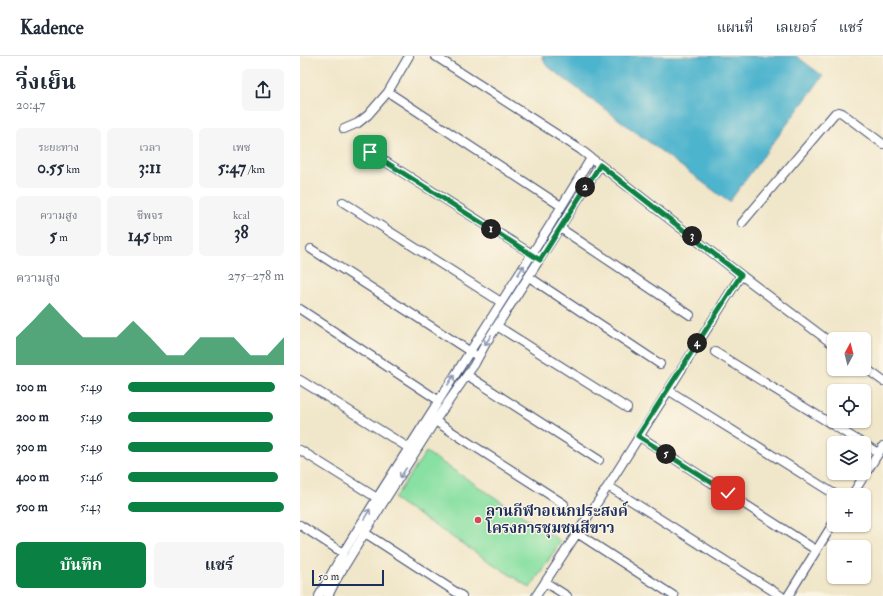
<!DOCTYPE html>
<html lang="th">
<meta charset="utf-8">
<style>
body{margin:0;font-family:"IM FELL Double Pica","Noto Serif Thai",serif;background:#f6f6f7;color:#1f2937;height:100vh;display:flex;flex-direction:column;font-size:15px;white-space:nowrap}
*{box-sizing:border-box;margin:0}
p{font-size:13px;color:#747a83}
.icon{flex:none;width:22px;height:22px;fill:none;stroke:currentColor;stroke-width:2;stroke-linecap:round;stroke-linejoin:round}
.map{position:relative;flex:1;overflow:hidden}
.side{display:flex;flex-direction:column;background:#fff;width:300px}
.side>*{flex:none}
.needle{width:26px;rotate:7deg}
.controls{position:absolute;left:527px;top:276px;display:grid;gap:8px}
.controls a{display:grid;place-items:center;width:44px;height:44px;border-radius:6px;background:#fff;box-shadow:0 1px 3px #0004;font-size:20px}
.scale{position:absolute;left:12px;bottom:10px;width:72px;box-sizing:border-box;padding-left:4px;border:2px solid #1b2f5e;border-top:0;font-size:11px;line-height:14px;white-space:nowrap;color:#1b2f5e;-webkit-text-stroke:3px #fcf5e5;paint-order:stroke}
.pin{position:absolute;display:grid;place-items:center;width:34px;height:34px;color:#fff;margin:-17px;border-radius:8px;box-shadow:0 2px 6px #0006}
.km{position:absolute;width:20px;height:20px;margin:-10px;border-radius:50%;background:#222;color:#fff;font-size:11px;line-height:20px;text-align:center}
.round{display:grid;place-items:center;flex:none;width:42px;height:42px;border-radius:6px;background:#f6f6f7}
.overview{display:flex;align-items:center;justify-content:space-between;height:68px;padding:0 16px}
h1{font-size:22px;font-weight:700;line-height:30px}
.stats{display:grid;grid-template-columns:repeat(3,1fr);gap:6px;height:68px;padding:4px 16px}
.stats div{display:grid;align-content:center;border-radius:6px;background:#f6f6f7;text-align:center}
.stats b{font-size:17px;font-weight:700}
.stats small{font-size:11px;font-weight:400}
.stats p{font-size:11px}
.chart{height:112px;padding:8px 16px}
.chart p{display:flex;justify-content:space-between}
.chart svg{width:100%;height:72px;margin-top:4px;fill:#0b8043;opacity:.7}
.primary-button{display:flex;gap:8px;margin-top:auto;padding:8px 16px}
.primary-button a{flex:1;height:46px;border-radius:6px;background:#0b8043;color:#fff;font-size:16px;font-weight:700;line-height:46px;text-align:center}
.primary-button a+a{background:#f6f6f7;color:#1f2937}
ul{padding:0 16px;list-style:none;font-size:13px}
li{display:grid;grid-template-columns:64px 48px 1fr;align-items:center;height:30px}
li i{height:10px;border-radius:5px;background:#0b8043}
header{display:flex;align-items:center;gap:24px;box-sizing:border-box;height:56px;padding:0 20px;background:#fff;border-bottom:1px solid #e0e1e3}
header strong{font-size:19px}
nav{display:flex;gap:22px;margin-inline-start:auto;font-size:14px}
main{display:flex;flex:1;min-height:0}
.map>svg:first-child{display:block}
</style>
<header>
<strong>Kadence</strong>
<nav><a>แผนที่</a><a>เลเยอร์</a><a>แชร์</a></nav>
</header>
<main>
<section class="side">
<div class="overview"><div><h1>วิ่งเย็น</h1><p>20:47</p></div><a class="round"><svg class="icon" aria-label="share" viewBox="0 0 24 24"><path d="M12 15V3M7 8l5-5 5 5M5 13v7h14v-7"/></svg></a></div>
<div class="stats">
<div><p>ระยะทาง</p><b>0.55<small> km</small></b></div>
<div><p>เวลา</p><b>3:11</b></div>
<div><p>เพซ</p><b>5:47<small> /km</small></b></div>
</div>
<div class="stats">
<div><p>ความสูง</p><b>5<small> m</small></b></div>
<div><p>ชีพจร</p><b>145<small> bpm</small></b></div>
<div><p>kcal</p><b>38</b></div>
</div>
<div class="chart"><p><span>ความสูง</span>275–278 m</p>
<svg viewBox="0 0 160 44" preserveAspectRatio="none"><path d="M0 44V27L10 17L20 6L30 17L40 27L50 27L60 27L70 17L80 27L90 38L100 38L110 27L120 27L130 27L140 38L150 38L160 27V44z"/></svg>
</div>
<ul>
<li><b>100 m</b>5:49<i style="width:94%"></i></li>
<li><b>200 m</b>5:49<i style="width:93%"></i></li>
<li><b>300 m</b>5:49<i style="width:93%"></i></li>
<li><b>400 m</b>5:46<i style="width:96%"></i></li>
<li><b>500 m</b>5:43<i style="width:100%"></i></li>
</ul>
<div class="primary-button"><a>บันทึก</a><a>แชร์</a></div>
</section>
<div class="map">
<svg width="583" height="540" viewBox="0 0 583 540">
<rect width="100%" height="100%" fill="#fcf5e5"/>
<filter id="ink" filterUnits="userSpaceOnUse"><feTurbulence type="fractalNoise" baseFrequency=".025" numOctaves="2"/><feDisplacementMap in="SourceGraphic" scale="8" xChannelSelector="R" yChannelSelector="G"/><feConvolveMatrix kernelMatrix="1 2 1 2 8 2 1 2 1" color-interpolation-filters="sRGB"/></filter>
<filter id="wash" filterUnits="userSpaceOnUse"><feTurbulence type="fractalNoise" baseFrequency=".012" numOctaves="4" result="noise"/><feDisplacementMap in="SourceGraphic" scale="16" xChannelSelector="R" yChannelSelector="G"/><feGaussianBlur stdDeviation="0.9" result="paint"/><feColorMatrix in="noise" values="0 0 0 0 0 0 0 0 0 0 0 0 0 0 0 0 0 1.4 0 .05"/><feComposite in="paint" operator="in"/></filter>
<g filter="url(#wash)">
<rect width="100%" height="100%" fill="#f0e6c9"/>
<path fill="#89e0a3" stroke="#528880" d="M 126,396 L 261,485 L 230,532 L 94,443 Z"/>
<path fill="#4eb4cd" stroke="#347296" d="M 242,0 L 496,0 L 523,20 L 429,146 L 246,9 Z"/>
</g>
<g filter="url(#ink)">
<g fill="none" stroke-linecap="round" stroke-linejoin="round">
<g stroke="#3b4a6e" stroke-width="10">
<path id="minor" d="M 135,0 L 281,94 L 441,219 L 534,289
M 88,36 L 261,150
M 44,73 L 58,67 L 68,59 L 88,36 L 109,0
M 70,96 L 235,200
M 43,146 L 201,246
M 442,167 L 535,57 L 539,56 L 542,57 L 583,88
M 260,172 L 390,259
M 11,193 L 174,298
M 229,221 L 360,308
M 0,253 L 138,344
M 197,270 L 327,352
M 415,296 L 562,387
M 564,311 L 583,325
M 167,319 L 299,404
M 0,324 L 112,394
M 368,334 L 536,439
M 135,365 L 264,448
M 339,380 L 516,494
M 564,388 L 578,397
M 0,394 L 77,442
M 308,430 L 481,540
M 552,439 L 583,390
M 0,469 L 43,497
M 62,475 L 162,540
M 277,477 L 374,540
M 245,526 L 267,540
M 19,540 L 43,497 L 77,442 L 249,171 L 291,102
M 28,540 L 36,524 L 85,444 L 135,365 L 174,309 L 186,287 L 300,109
M 236,540 L 308,430 L 441,219
M 488,540 L 534,466"/>
</g>
<use href="#minor" stroke="#fff" stroke-width="8"/>
</g>
<defs><path id="oneway-shaft" d="M-6 0H5M1.5-3L5.5 0L1.5 3" fill="none" stroke-width="1.6" stroke-linecap="round" stroke-linejoin="round"/></defs>
<g stroke="#8d97ae">
<use href="#oneway-shaft" transform="translate(221 214) rotate(-57)"/>
<use href="#oneway-shaft" transform="translate(188 284) rotate(122)"/>
<use href="#oneway-shaft" transform="translate(151 324) rotate(-57)"/>
<use href="#oneway-shaft" transform="translate(103 417) rotate(123)"/>
<use href="#oneway-shaft" transform="translate(67 458) rotate(-59)"/>
</g>
</g>
<g fill="none" stroke-linecap="round" stroke-linejoin="round" filter="url(#ink)">
<g stroke="#fff" stroke-width="8">
<path id="route" d="M 70,96 L 240,204 L 300,109 L 441,219 L 338,380 L 428,437"/>
</g>
<use href="#route" stroke="#0b8043" stroke-width="5"/>
</g>
<circle fill="#d1495b" stroke="#fcf5e5" stroke-width="1.5" cx="178" cy="464" r="4"/>
<g text-anchor="middle" dominant-baseline="central" stroke-width="3" stroke-linejoin="round" paint-order="stroke">
<g font-size="15" font-weight="bold" fill="#1b2f5e" stroke="#fcf5e5" text-anchor="start">
<text x="186" y="455">ลานกีฬาอเนกประสงค์<tspan x="186" dy="17">โครงการชุมชนสีขาว</tspan></text>
</g>
</g>
</svg>
<div class="controls">
<a><svg class="needle" viewBox="-14 -14 28 28"><path d="M0-13l5 13h-10z" fill="#e53935"/><path d="M0 13l5-13h-10z" fill="#747a83"/></svg></a>
<a><svg class="icon" aria-label="locate" viewBox="0 0 24 24"><circle cx="12" cy="12" r="6"/><path d="M12 2v4M12 18v4M2 12h4M18 12h4"/></svg></a>
<a><svg class="icon" aria-label="layers" viewBox="0 0 24 24"><path d="M12 4l9 5-9 5-9-5zM3 14l9 5 9-5"/></svg></a>
<a>+</a>
<a>−</a>
</div>
<div class="scale">50 m</div>
<div class="pin" style="left:70px;top:96px;background:#1e9e55"><svg class="icon" aria-label="arrive" viewBox="0 0 24 24"><path d="M6 21V4h12l-3 4 3 4H6"/></svg></div>
<div class="pin" style="left:428px;top:437px;background:#d93025"><svg class="icon" aria-label="check" viewBox="0 0 24 24"><path d="M5 12l5 5 9-10"/></svg></div>
<b class="km" style="left:191px;top:173px">1</b>
<b class="km" style="left:285px;top:131px">2</b>
<b class="km" style="left:392px;top:180px">3</b>
<b class="km" style="left:397px;top:287px">4</b>
<b class="km" style="left:366px;top:398px">5</b>
</div>
</main>
